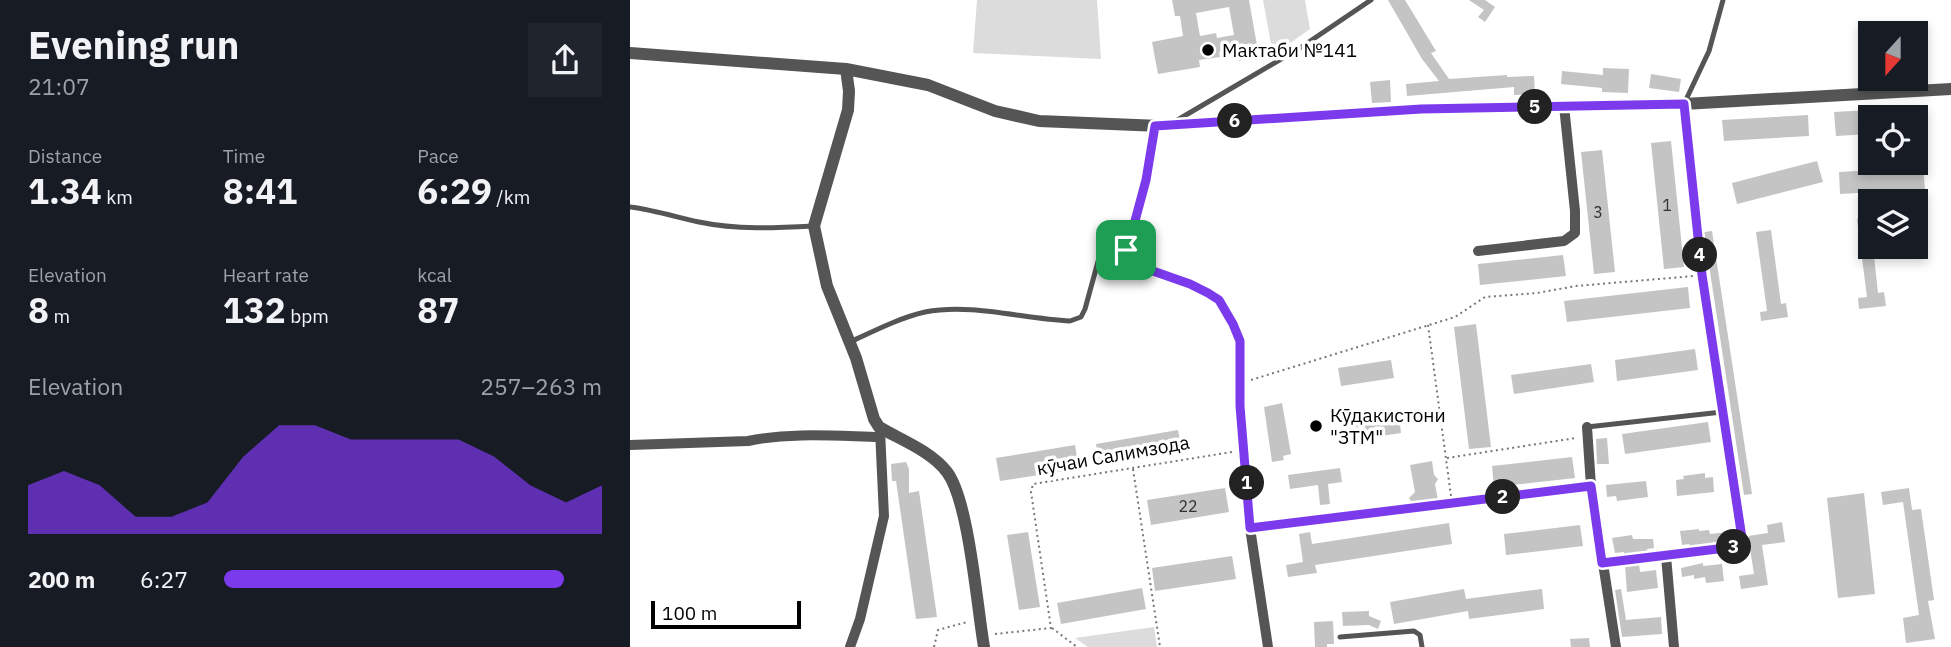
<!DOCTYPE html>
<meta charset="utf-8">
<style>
body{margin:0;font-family:"IBM Plex Sans",sans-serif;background:#20242c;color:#f1f3f6;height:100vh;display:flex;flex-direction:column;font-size:26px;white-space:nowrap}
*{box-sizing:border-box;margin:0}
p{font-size:23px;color:#9ea1a6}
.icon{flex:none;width:38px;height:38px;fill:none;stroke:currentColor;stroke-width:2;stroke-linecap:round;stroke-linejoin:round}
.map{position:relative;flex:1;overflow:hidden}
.sheet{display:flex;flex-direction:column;background:#171b24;width:630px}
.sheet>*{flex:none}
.needle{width:46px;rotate:201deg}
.tools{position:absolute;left:1228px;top:21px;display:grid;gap:14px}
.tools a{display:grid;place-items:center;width:70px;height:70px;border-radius:0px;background:#171b24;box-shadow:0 4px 10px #0003;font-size:35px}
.scale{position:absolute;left:21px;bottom:18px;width:150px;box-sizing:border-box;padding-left:7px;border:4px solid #000;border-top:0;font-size:19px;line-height:24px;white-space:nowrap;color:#000;-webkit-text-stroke:5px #fff;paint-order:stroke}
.pin{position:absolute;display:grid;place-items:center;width:60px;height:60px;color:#fff;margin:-30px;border-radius:14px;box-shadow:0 4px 10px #0006}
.km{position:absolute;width:35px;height:35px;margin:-18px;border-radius:50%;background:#222;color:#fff;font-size:19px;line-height:35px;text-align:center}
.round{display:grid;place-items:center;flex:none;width:74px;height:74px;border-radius:0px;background:#20242c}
.overview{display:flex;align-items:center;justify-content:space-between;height:119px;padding:0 28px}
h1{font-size:38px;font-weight:800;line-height:52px}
.metrics{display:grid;grid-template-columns:repeat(3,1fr);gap:10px;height:119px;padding:7px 28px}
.metrics div{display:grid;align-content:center}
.metrics b{font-size:35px;font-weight:800}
.metrics small{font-size:19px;font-weight:400}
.metrics p{font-size:19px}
.chart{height:196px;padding:14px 28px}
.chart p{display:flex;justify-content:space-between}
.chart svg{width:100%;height:126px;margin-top:7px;fill:#7c3aed;opacity:.7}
ul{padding:0 28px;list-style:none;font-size:23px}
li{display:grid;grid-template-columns:112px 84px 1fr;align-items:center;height:52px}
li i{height:18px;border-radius:9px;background:#7c3aed}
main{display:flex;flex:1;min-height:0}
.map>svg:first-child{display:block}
</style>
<main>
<section class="sheet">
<div class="overview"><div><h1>Evening run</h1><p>21:07</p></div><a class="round"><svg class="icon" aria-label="share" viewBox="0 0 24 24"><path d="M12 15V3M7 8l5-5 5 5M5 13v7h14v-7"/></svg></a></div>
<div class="metrics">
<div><p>Distance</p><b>1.34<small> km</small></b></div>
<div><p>Time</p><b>8:41</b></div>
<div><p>Pace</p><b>6:29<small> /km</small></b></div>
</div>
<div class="metrics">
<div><p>Elevation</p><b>8<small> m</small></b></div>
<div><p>Heart rate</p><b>132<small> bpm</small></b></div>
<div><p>kcal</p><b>87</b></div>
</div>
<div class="chart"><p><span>Elevation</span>257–263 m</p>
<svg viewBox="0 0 160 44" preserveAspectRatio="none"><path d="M0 44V27L10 22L20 27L30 38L40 38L50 33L60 17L70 6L80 6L90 11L100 11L110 11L120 11L130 17L140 27L150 33L160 27V44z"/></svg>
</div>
<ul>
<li><b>200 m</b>6:27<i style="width:90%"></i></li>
</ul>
</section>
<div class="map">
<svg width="1321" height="647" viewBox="0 0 1321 647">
<rect width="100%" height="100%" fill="#fff"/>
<path fill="#dcdcdc" d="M 347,0 L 467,0 L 471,59 L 343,53 Z
M 633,0 L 675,0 L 680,29 L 643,55 Z
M 524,627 L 527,647 L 458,647 L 445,638 Z"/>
<path fill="#c4c4c4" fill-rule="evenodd" d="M 542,0 L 619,0 L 629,57 L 609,61 L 607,49 L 589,52 L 590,57 L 569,60 L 570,67 L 528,74 L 522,42 L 553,36 L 550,16 L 545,16 ZM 599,7 L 604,35 L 587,38 L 586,33 L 570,36 L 566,13 Z
M 758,0 L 775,0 L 806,51 L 801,53 L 819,79 L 877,75 L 877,77 L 904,76 L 905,94 L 884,95 L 884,87 L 777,96 L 776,84 L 809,81 L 792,59 Z
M 839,0 L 855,0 L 865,7 L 855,22 L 848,17 L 854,10 Z
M 973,68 L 999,69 L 998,93 L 972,92 L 972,88 L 931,84 L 932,71 L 973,75 Z
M 1021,74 L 1051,79 L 1049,92 L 1019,88 Z
M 760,80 L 761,102 L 742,103 L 740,82 Z
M 1294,107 L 1295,131 L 1286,131 L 1286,117 L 1241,117 L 1241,134 L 1206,136 L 1204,112 Z
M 1178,115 L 1179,136 L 1094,141 L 1092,120 Z
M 1041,141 L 1054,267 L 1034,269 L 1021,143 Z
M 972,150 L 985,272 L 964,274 L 951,152 Z
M 1187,161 L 1193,182 L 1107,204 L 1102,183 Z
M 1293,167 L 1295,189 L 1210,194 L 1209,172 Z
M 1239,217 L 1241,247 L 1243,247 L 1248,293 L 1254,292 L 1256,306 L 1229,309 L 1228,298 L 1237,297 L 1227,219 Z
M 1141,230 L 1151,304 L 1156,303 L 1158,317 L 1131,321 L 1130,312 L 1137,311 L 1126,232 Z
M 1082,231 L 1122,494 L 1114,495 L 1074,232 Z
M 933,255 L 936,276 L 850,285 L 848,264 Z
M 1058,287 L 1060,308 L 937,322 L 934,301 Z
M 846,324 L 861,447 L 839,449 L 824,327 Z
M 1065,349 L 1068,370 L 987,381 L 985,360 Z
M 761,360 L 764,378 L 711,386 L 708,368 Z
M 961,364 L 964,382 L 884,394 L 881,375 Z
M 652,403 L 661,454 L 653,456 L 654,460 L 642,462 L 634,407 Z
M 769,416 L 771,433 L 718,441 L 715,424 Z
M 1078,422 L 1081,442 L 995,454 L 992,434 Z
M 548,430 L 552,452 L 470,466 L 466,444 Z
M 977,438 L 979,464 L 967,464 L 966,439 Z
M 445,445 L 449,469 L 370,481 L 366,458 Z
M 942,457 L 945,478 L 864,487 L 862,466 Z
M 802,461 L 804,475 L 808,479 L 805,484 L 808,500 L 782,503 L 779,498 L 785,492 L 780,465 Z
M 276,462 L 279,469 L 279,493 L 289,491 L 307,617 L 286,619 L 266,481 L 262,481 L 261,464 Z
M 710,468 L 712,482 L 698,484 L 700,504 L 690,505 L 688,485 L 660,489 L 658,475 Z
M 1075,473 L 1075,478 L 1083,477 L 1084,492 L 1047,496 L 1046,480 L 1054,479 L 1053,476 Z
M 1016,481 L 1018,497 L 987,501 L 986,496 L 977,497 L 976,485 Z
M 595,488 L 599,512 L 521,525 L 517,500 Z
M 1279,488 L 1282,510 L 1291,509 L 1304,600 L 1298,601 L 1305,639 L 1276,643 L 1273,618 L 1289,615 L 1273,502 L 1253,505 L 1251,492 Z
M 1234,493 L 1245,594 L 1208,598 L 1197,498 Z
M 1152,522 L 1155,542 L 1132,545 L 1138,585 L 1111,589 L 1109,576 L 1124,574 L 1118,536 L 1138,533 L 1137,525 Z
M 819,523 L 822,544 L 685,565 L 687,573 L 658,577 L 656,565 L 673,562 L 669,534 L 680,532 L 682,544 Z
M 950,525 L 953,546 L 876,555 L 874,534 Z
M 1069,529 L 1069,531 L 1079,530 L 1080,534 L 1099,532 L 1100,539 L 1060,547 L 1059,544 L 1052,545 L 1050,531 Z
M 398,532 L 410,607 L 389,610 L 377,535 Z
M 1002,535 L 1003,539 L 1023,539 L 1024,548 L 1017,549 L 1018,552 L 994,555 L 994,552 L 985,553 L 982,538 Z
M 602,556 L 606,579 L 525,591 L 522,568 Z
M 1073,563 L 1073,566 L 1092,564 L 1094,581 L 1076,583 L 1075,577 L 1064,579 L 1064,575 L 1052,577 L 1051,568 Z
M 1009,564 L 1010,572 L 1026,570 L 1028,588 L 997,592 L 995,565 Z
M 512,588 L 516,609 L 431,624 L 427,603 Z
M 834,589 L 836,599 L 912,589 L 914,609 L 839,619 L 838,611 L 764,624 L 760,602 Z
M 991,589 L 996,620 L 1031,617 L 1032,634 L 992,637 L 985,590 Z
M 739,611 L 739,616 L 751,621 L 748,629 L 739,625 L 713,626 L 712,612 Z
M 703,621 L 704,644 L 697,644 L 697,647 L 685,647 L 684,622 Z
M 959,638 L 960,647 L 941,647 L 940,639 Z"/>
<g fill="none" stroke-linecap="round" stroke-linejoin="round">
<path stroke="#777" stroke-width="2" stroke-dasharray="2 3.5" stroke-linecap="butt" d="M 798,325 L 821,496
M 621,380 L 825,317 L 855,297 L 907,293 L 946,286 L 1064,276
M 817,458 L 946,438
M 503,469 L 530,647
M 422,628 L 447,647
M 365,634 L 421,628 L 401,492 L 403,484 L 602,452
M 304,647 L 308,630 L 337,622"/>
<path stroke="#555" stroke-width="5" d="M 544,122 L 670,48 L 741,0
M 525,126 L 516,179 L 496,250 L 495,258 L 503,264 C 546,278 598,290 610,340 C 613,354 610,371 610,385
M 0,207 C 24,210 46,217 69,222 C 107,230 146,228 184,226
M 220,342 C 244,331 269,318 295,312 C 342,303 393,319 440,321 L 451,317 L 455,309 L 469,258 C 476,245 483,248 496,250
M 1092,412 L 1072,275 L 1054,104 L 1079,51 L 1093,0
M 957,427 L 1092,412 L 1112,538 L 1110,544 L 1104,547 L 972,563
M 620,528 L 961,486
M 710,637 L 784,631 L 790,635 L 792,647"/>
<path stroke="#555" stroke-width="10" d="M 848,251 L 934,241 L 945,233 L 945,211 L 934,106
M 610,385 L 620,528 L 638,647
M 957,427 L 961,486 L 986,647
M 0,445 L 118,441 C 161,432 206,436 250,437
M 1036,556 L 1044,647
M 220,647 L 230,619 L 254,516 L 250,430"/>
<path stroke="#555" stroke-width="12" d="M 0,53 L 216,69 L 298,85 L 365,111 L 409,121 L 530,126 L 791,109 L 1054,104 L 1321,89
M 216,69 L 219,91 L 218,110 L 184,226 L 197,286 L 226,358 L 244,419 L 249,427 C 271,440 301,451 317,472 C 339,501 347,607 354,647"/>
</g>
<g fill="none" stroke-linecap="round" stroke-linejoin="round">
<g stroke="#fff" stroke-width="14">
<path id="route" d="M 1054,104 L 1072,275 L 1112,538 L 1110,544 L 1104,547 L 972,563 L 961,486 L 620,528 L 610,406 L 610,341 L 603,324 L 589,300 L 578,293 L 560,284 L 503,264 L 495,258 L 516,180 L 525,126 L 791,109 Z"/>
</g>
<use href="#route" stroke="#7c3aed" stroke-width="9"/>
</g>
<g fill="#000" stroke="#fff" stroke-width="2.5">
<circle cx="578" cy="50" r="7"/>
<circle cx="686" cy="426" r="7"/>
</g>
<g text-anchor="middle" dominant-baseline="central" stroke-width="7" stroke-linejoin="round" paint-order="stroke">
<g font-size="16" fill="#313131">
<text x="1037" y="205">1</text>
<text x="968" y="212">3</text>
<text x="558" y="506">22</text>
</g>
<g font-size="19" fill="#000" stroke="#fff" text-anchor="start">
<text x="592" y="50">Мактаби №141</text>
<text x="700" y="415">Кӯдакистони<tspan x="700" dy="22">"ЗТМ"</tspan></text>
</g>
<g font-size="19" fill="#000" stroke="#fff">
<text transform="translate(483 455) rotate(-10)">кӯчаи Салимзода</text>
</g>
</g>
</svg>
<div class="tools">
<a><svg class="needle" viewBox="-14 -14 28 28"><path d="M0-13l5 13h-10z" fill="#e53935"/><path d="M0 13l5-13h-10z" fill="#9ea1a6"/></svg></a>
<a><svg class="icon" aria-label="locate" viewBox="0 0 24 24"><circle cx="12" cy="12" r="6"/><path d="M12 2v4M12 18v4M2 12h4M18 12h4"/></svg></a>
<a><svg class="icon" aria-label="layers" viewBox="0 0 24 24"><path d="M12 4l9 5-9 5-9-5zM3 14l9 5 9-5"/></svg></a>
</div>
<div class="scale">100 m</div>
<div class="pin" style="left:496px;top:250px;background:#1e9e55"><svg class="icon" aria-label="arrive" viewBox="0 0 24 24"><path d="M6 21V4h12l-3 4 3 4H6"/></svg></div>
<b class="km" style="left:617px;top:483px">1</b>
<b class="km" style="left:873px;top:497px">2</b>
<b class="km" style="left:1104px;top:547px">3</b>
<b class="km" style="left:1070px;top:255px">4</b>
<b class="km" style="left:905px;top:107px">5</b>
<b class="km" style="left:605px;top:121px">6</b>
</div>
</main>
